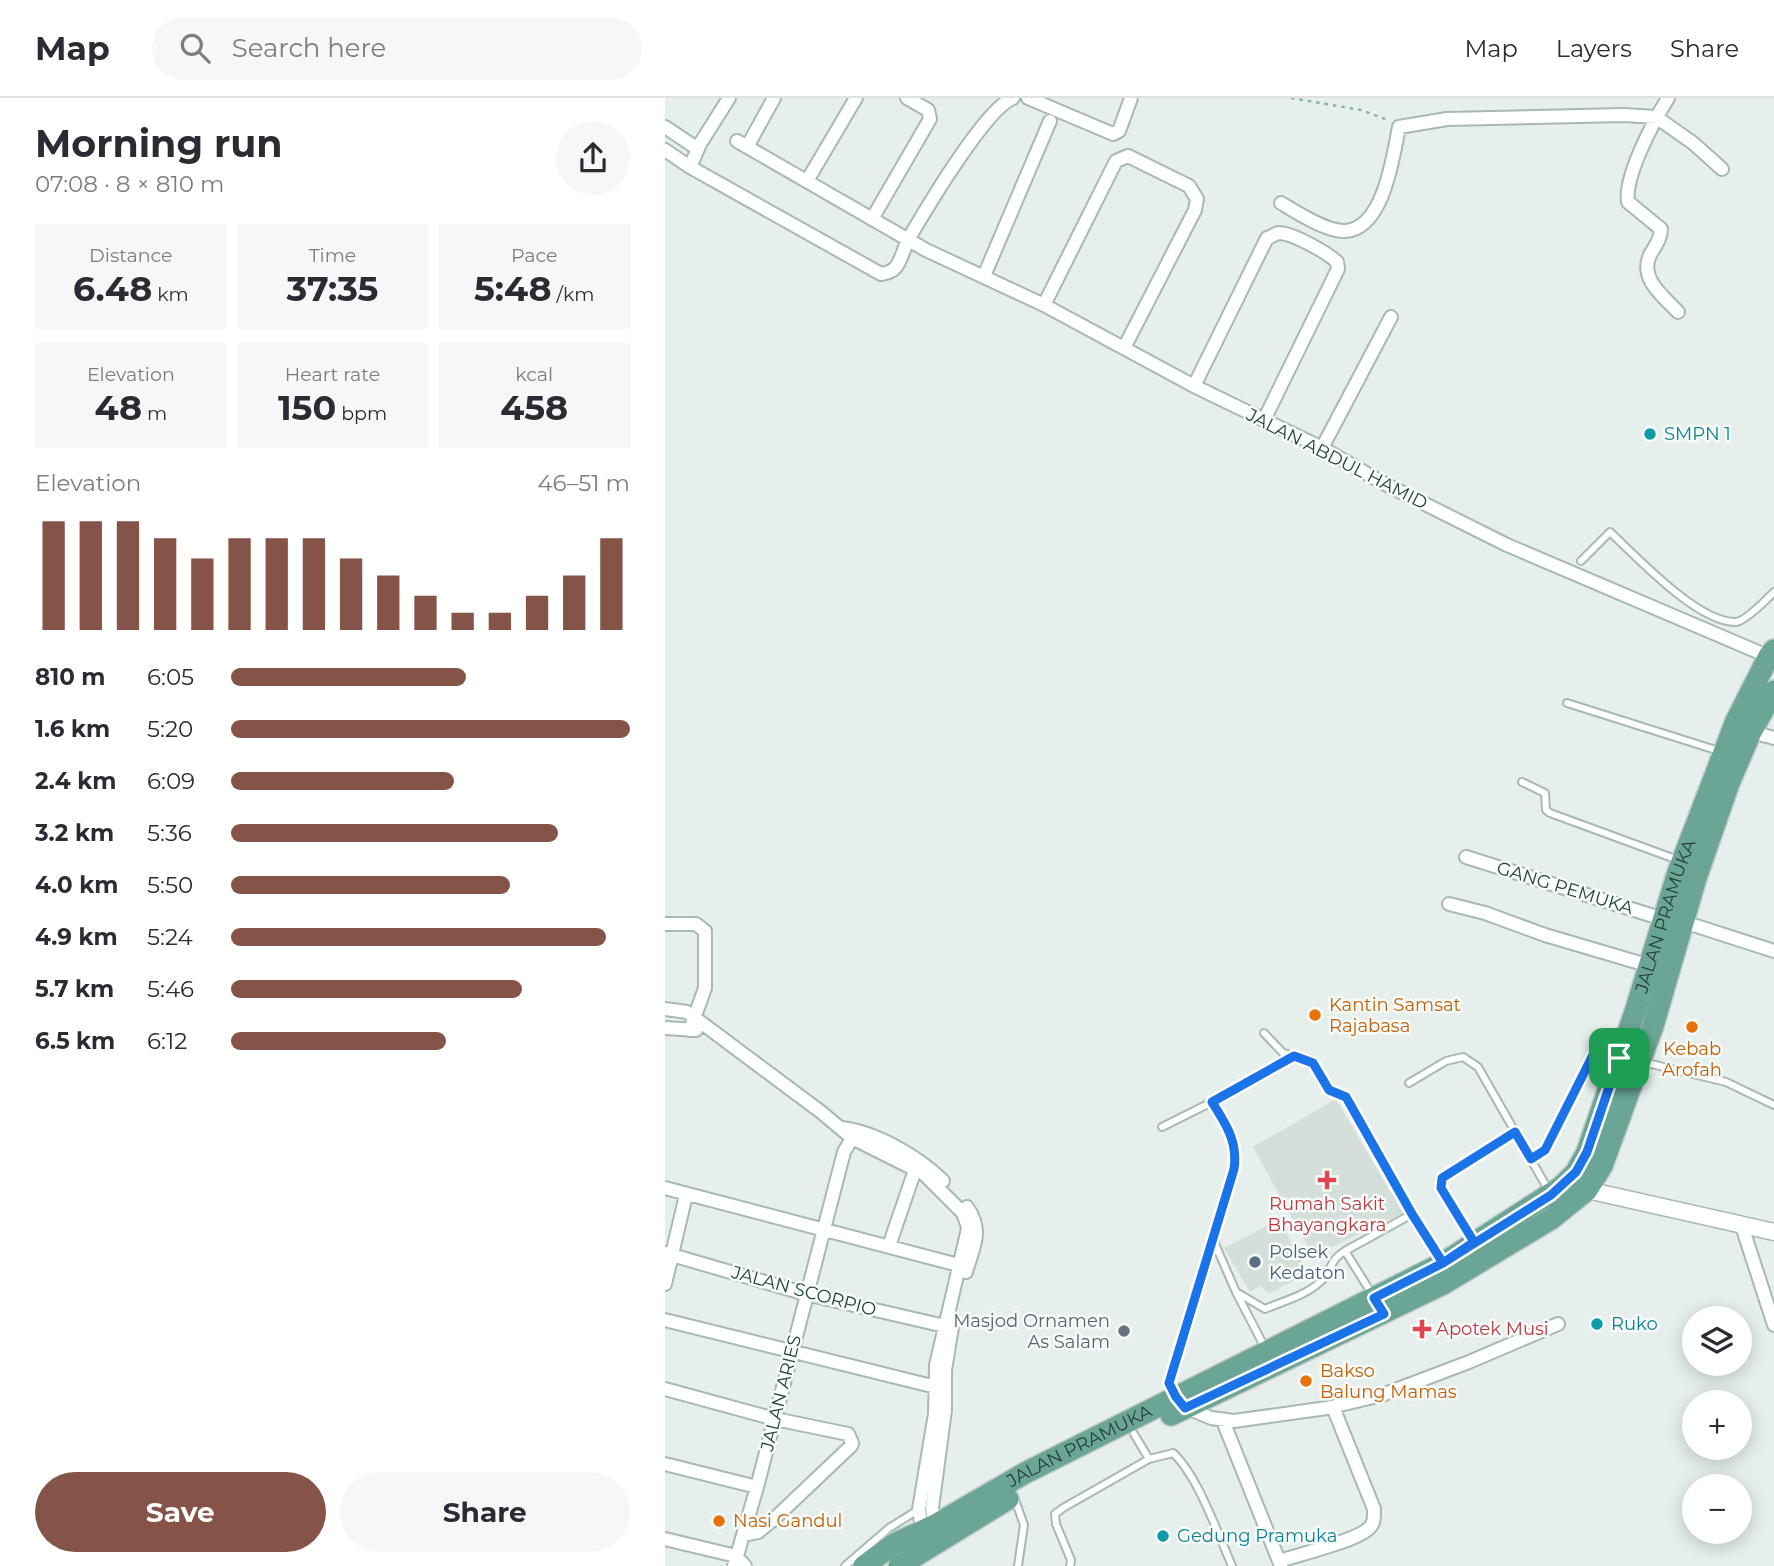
<!DOCTYPE html>
<meta charset="utf-8">
<style>
body{margin:0;font-family:Montserrat,sans-serif;background:#f7f7f7;color:#2b2b33;height:100vh;display:flex;flex-direction:column;font-size:26px;white-space:nowrap}
*{box-sizing:border-box;margin:0}
p{font-size:23px;color:#7c7c81}
.icon{flex:none;width:38px;height:38px;fill:none;stroke:currentColor;stroke-width:2;stroke-linecap:round;stroke-linejoin:round}
.map{position:relative;flex:1;overflow:hidden}
.panel{display:flex;flex-direction:column;background:#fff;width:665px}
.panel>*{flex:none}
.controls{position:absolute;left:1017px;top:1208px;display:grid;gap:14px}
.controls a{display:grid;place-items:center;width:70px;height:70px;border-radius:50%;background:#fff;box-shadow:0 4px 18px #0003;font-size:35px}
.pin{position:absolute;display:grid;place-items:center;width:60px;height:60px;color:#fff;margin:-30px;border-radius:14px;box-shadow:0 4px 10px #0006}
.round{display:grid;place-items:center;flex:none;width:74px;height:74px;border-radius:37px;background:#f7f7f7}
.headline{display:flex;align-items:center;justify-content:space-between;height:119px;padding:0 35px}
h1{font-size:38px;font-weight:700;line-height:52px}
.stats{display:grid;grid-template-columns:repeat(3,1fr);gap:10px;height:119px;padding:7px 35px}
.stats div{display:grid;align-content:center;border-radius:0px;background:#f7f7f7;text-align:center}
.stats b{font-size:35px;font-weight:700}
.stats small{font-size:19px;font-weight:400}
.stats p{font-size:19px}
.chart{height:196px;padding:14px 35px}
.chart p{display:flex;justify-content:space-between}
.chart svg{width:100%;height:126px;margin-top:7px;stroke:#855347;stroke-width:6}
.cta{display:flex;gap:14px;margin-top:auto;padding:14px 35px}
.cta a{flex:1;height:80px;border-radius:42px;background:#855347;color:#fff;font-size:28px;font-weight:700;line-height:80px;text-align:center}
.cta a+a{background:#f7f7f7;color:#2b2b33}
ul{padding:0 35px;list-style:none;font-size:23px}
li{display:grid;grid-template-columns:112px 84px 1fr;align-items:center;height:52px}
li i{height:18px;border-radius:9px;background:#855347}
header{display:flex;align-items:center;gap:42px;box-sizing:border-box;height:98px;padding:0 35px;background:#fff;border-bottom:2px solid #e1e1e2}
header strong{font-size:33px}
nav{display:flex;gap:38px;margin-inline-start:auto;font-size:24px}
.search{width:490px;height:63px;background:#f7f7f7;display:flex;align-items:center;gap:18px;box-sizing:border-box;padding:0 24px;border-radius:38px;color:#7c7c81;font-size:26px}
main{display:flex;flex:1;min-height:0}
.map>svg:first-child{display:block}
</style>
<header>
<strong>Map</strong>
<div class="search"><svg class="icon" aria-label="search" viewBox="0 0 24 24"><circle cx="10" cy="10" r="6"/><path d="M15 15l6 6"/></svg>Search here</div>
<nav><a>Map</a><a>Layers</a><a>Share</a></nav>
</header>
<main>
<section class="panel">
<div class="headline"><div><h1>Morning run</h1><p>07:08 · 8 × 810 m</p></div><a class="round"><svg class="icon" aria-label="share" viewBox="0 0 24 24"><path d="M12 15V3M7 8l5-5 5 5M5 13v7h14v-7"/></svg></a></div>
<div class="stats">
<div><p>Distance</p><b>6.48<small> km</small></b></div>
<div><p>Time</p><b>37:35</b></div>
<div><p>Pace</p><b>5:48<small> /km</small></b></div>
</div>
<div class="stats">
<div><p>Elevation</p><b>48<small> m</small></b></div>
<div><p>Heart rate</p><b>150<small> bpm</small></b></div>
<div><p>kcal</p><b>458</b></div>
</div>
<div class="chart"><p><span>Elevation</span>46–51 m</p>
<svg viewBox="0 0 160 44" preserveAspectRatio="none"><path d="M5 44V6M15 44V6M25 44V6M35 44V12M45 44V19M55 44V12M65 44V12M75 44V12M85 44V19M95 44V25M105 44V32M115 44V38M125 44V38M135 44V32M145 44V25M155 44V12"/></svg>
</div>
<ul>
<li><b>810 m</b>6:05<i style="width:59%"></i></li>
<li><b>1.6 km</b>5:20<i style="width:100%"></i></li>
<li><b>2.4 km</b>6:09<i style="width:56%"></i></li>
<li><b>3.2 km</b>5:36<i style="width:82%"></i></li>
<li><b>4.0 km</b>5:50<i style="width:70%"></i></li>
<li><b>4.9 km</b>5:24<i style="width:94%"></i></li>
<li><b>5.7 km</b>5:46<i style="width:73%"></i></li>
<li><b>6.5 km</b>6:12<i style="width:54%"></i></li>
</ul>
<div class="cta"><a>Save</a><a>Share</a></div>
</section>
<div class="map">
<svg width="1109" height="1468" viewBox="0 0 1109 1468">
<rect width="100%" height="100%" fill="#e6efeb"/>
<path fill="#d4dfda" d="M 671,1001 L 738,1115 L 648,1158 L 588,1049 Z
M 614,1122 L 643,1175 L 604,1196 L 595,1188 L 585,1194 L 559,1150 Z"/>
<g fill="none" stroke-linecap="round" stroke-linejoin="round">
<g stroke="#a8b8b2" stroke-width="10">
<path id="service" d="M 916,463 L 945,434 C 972,459 1033,525 1071,524 C 1081,523 1102,501 1109,494
M 902,605 L 1054,653
M 857,684 L 880,695 L 881,712 L 885,715 L 1013,762
M 599,935 L 618,955 L 637,960 L 647,965 L 664,992 L 681,1000 L 747,1116 L 775,1160
M 978,964 L 1061,984 L 1109,1007
M 744,985 L 781,963 L 798,959 L 813,969 L 884,1093
M 497,1029 L 547,1004 L 629,958
M 865,1061 L 880,1052 L 884,1046 L 928,957 L 936,955 L 952,959
M 547,1139 L 571,1194 L 600,1211 C 619,1203 642,1197 656,1183 C 667,1173 664,1162 680,1153
M 807,1140 L 776,1090 L 777,1080 L 850,1034
M 571,1194 L 600,1250
M 707,1196 L 680,1153 L 747,1116
M 509,1296 L 504,1285 L 570,1071 C 573,1044 561,1026 547,1004
M 484,1361 L 508,1355 C 533,1378 553,1436 567,1468
M 349,1399 L 359,1427 L 353,1468
M 180,1468 L 224,1430 L 253,1412
M 405,1468 L 406,1462 L 391,1426 L 390,1416 L 398,1410 L 484,1361 L 469,1336"/>
</g>
<g stroke="#a8b8b2" stroke-width="16">
<path id="minor" d="M 363,0 L 448,36 L 454,33 L 466,0
M 1003,0 C 989,23 959,78 963,104 L 996,131 C 996,141 990,148 985,157 C 974,181 998,198 1013,214
M 0,29 L 33,51
M 72,43 L 261,152 L 379,207 L 529,288 L 657,350 L 718,385 L 842,447 L 1107,560
M 82,49 L 109,0
M 0,52 L 25,69 L 216,176 C 222,175 227,174 231,169 C 237,161 239,149 244,140 C 261,111 321,10 348,0
M 25,69 L 35,46 L 64,0
M 142,83 L 191,0
M 616,105 C 631,114 662,134 680,133 C 719,131 728,58 734,29 L 782,21 L 959,17 L 991,19 L 1028,45 L 1057,71
M 207,121 L 265,21 L 263,12 L 242,0
M 319,178 L 385,23
M 379,207 L 451,63 L 463,58 L 524,88 L 532,101 L 530,112 L 459,250
M 529,288 L 602,140 C 604,140 612,135 613,135 C 626,134 663,155 672,164 L 673,171 L 599,322
M 657,350 L 726,219
M 1086,634 L 1109,640
M 801,759 L 998,821
M 784,806 L 820,815 L 880,837 L 985,868
M 1019,824 L 1109,853
M 0,826 L 31,826 L 40,833 L 40,890 L 25,932
M 0,911 L 22,914 L 156,1014 L 187,1040 L 259,1076 L 298,1115 L 303,1129 L 302,1135 L 271,1267 L 270,1316 L 254,1411 L 257,1432
M 0,930 L 31,932
M 177,1030 C 211,1034 254,1059 278,1083
M 0,1090 L 301,1169
M 1077,1128 L 1109,1227
M 224,1148 L 252,1066
M 0,1155 L 141,1196 L 284,1229
M 301,1174 C 308,1149 319,1133 302,1109
M 0,1186 L 21,1097
M 0,1222 L 275,1290
M 0,1291 L 110,1321 L 183,1336 L 187,1345 L 186,1348 L 109,1421 L 93,1434 L 78,1437
M 520,1309 L 546,1320 L 569,1323 L 662,1310 L 717,1297 L 804,1264 L 893,1226
M 558,1323 L 616,1468
M 0,1366 L 92,1389
M 270,1427 L 267,1410 L 280,1312 L 280,1272 L 287,1229
M 0,1441 L 71,1458 L 80,1468
M 614,1463 C 633,1457 690,1443 703,1431 C 710,1426 709,1418 709,1411 L 668,1309
M 69,1468 L 92,1389 L 179,1054 L 190,1035"/>
</g>
<g stroke="#a8b8b2" stroke-width="19">
<path id="tertiary" d="M 922,1092 L 1109,1134"/>
</g>
<g stroke="#c2cac8" stroke-width="24">
<g id="primary">
<path d="M 506,1317 L 778,1186 L 886,1121 L 922,1092 L 937,1068 L 988,928 L 1031,780 L 1064,685 L 1086,634 L 1109,593"/>
<path id="s1" d="M 199,1468 L 229,1446 L 270,1427 L 360,1375 L 778,1165 L 896,1089 L 911,1074 L 922,1054 L 970,914 L 1013,774 L 1071,623 L 1104,558 L 1109,552"/>
<path d="M 234,1468 L 343,1401"/>
</g>
</g>
<path stroke="#86b3a5" stroke-width="2.5" stroke-dasharray="3.5 5" stroke-linecap="butt" d="M 626,0 L 696,12 L 723,22"/>
<use href="#service" stroke="#fff" stroke-width="6"/>
<use href="#minor" stroke="#fff" stroke-width="12"/>
<use href="#tertiary" stroke="#fff" stroke-width="16"/>
<use href="#primary" stroke="#6aa596" stroke-width="21"/>
</g>
<g fill="none" stroke-linecap="round" stroke-linejoin="round">
<g stroke="#fff" stroke-width="14">
<path id="route" d="M 954,960 L 922,1054 L 911,1074 L 886,1097 L 778,1165 L 747,1116 L 681,999 L 664,992 L 648,965 L 629,958 L 547,1004 C 561,1026 573,1044 569,1071 L 504,1285 L 511,1299 L 520,1310 L 719,1216 L 709,1200 L 778,1165 L 809,1144 L 776,1090 L 777,1080 L 850,1034 L 866,1061 L 880,1052 L 928,957 L 936,955 L 954,960"/>
</g>
<use href="#route" stroke="#1a73e8" stroke-width="9"/>
</g>
<g fill="#0f9aa8" stroke="#f7fbf9" stroke-width="2.5">
<circle cx="985" cy="336" r="7"/>
<circle cx="932" cy="1226" r="7"/>
<circle cx="498" cy="1438" r="7"/>
</g>
<g fill="#e8710a" stroke="#f7fbf9" stroke-width="2.5">
<circle cx="650" cy="917" r="7"/>
<circle cx="1027" cy="929" r="7"/>
<circle cx="641" cy="1283" r="7"/>
<circle cx="54" cy="1423" r="7"/>
</g>
<g fill="#e0444e" stroke="#f7fbf9" stroke-width="2.5">
<path d="M658.5 1071.5h7v7h7v7h-7v7h-7v-7h-7v-7h7z"/>
<path d="M753.5 1220.5h7v7h7v7h-7v7h-7v-7h-7v-7h7z"/>
</g>
<circle fill="#5c6f8a" stroke="#f7fbf9" stroke-width="2.5" cx="590" cy="1164" r="7"/>
<circle fill="#6b7280" stroke="#f7fbf9" stroke-width="2.5" cx="459" cy="1233" r="7"/>
<g text-anchor="middle" dominant-baseline="central" stroke-width="5" stroke-linejoin="round" paint-order="stroke">
<g font-size="18" fill="#0d838f" stroke="#f7fbf9" text-anchor="start">
<text x="999" y="336">SMPN 1</text>
<text x="946" y="1226">Ruko</text>
<text x="512" y="1438">Gedung Pramuka</text>
</g>
<g font-size="18" fill="#24423a" stroke="#f7fbf9">
<text transform="translate(672 361) rotate(27)">JALAN ABDUL HAMID</text>
<text transform="translate(900 790) rotate(17)">GANG PEMUKA</text>
<text stroke="none"><textPath href="#s1" startOffset="1087">JALAN PRAMUKA</textPath></text>
<text transform="translate(139 1193) rotate(15)">JALAN SCORPIO</text>
<text transform="translate(116 1295) rotate(-76)">JALAN ARIES</text>
<text stroke="none"><textPath href="#s1" startOffset="247">JALAN PRAMUKA</textPath></text>
</g>
<g font-size="18" fill="#c56008" stroke="#f7fbf9" text-anchor="start">
<text x="664" y="907">Kantin Samsat<tspan x="664" dy="21">Rajabasa</tspan></text>
<text x="1027" y="951" text-anchor="middle">Kebab<tspan x="1027" dy="21">Arofah</tspan></text>
<text x="655" y="1273">Bakso<tspan x="655" dy="21">Balung Mamas</tspan></text>
<text x="68" y="1423">Nasi Gandul</text>
</g>
<g font-size="18" fill="#be3a42" stroke="#f7fbf9">
<text x="662" y="1106">Rumah Sakit<tspan x="662" dy="21">Bhayangkara</tspan></text>
<text x="771" y="1231" text-anchor="start">Apotek Musi</text>
</g>
<g font-size="18" fill="#4e5e75" stroke="#f7fbf9" text-anchor="start">
<text x="604" y="1154">Polsek<tspan x="604" dy="21">Kedaton</tspan></text>
</g>
<g font-size="18" fill="#5b616d" stroke="#f7fbf9" text-anchor="end">
<text x="445" y="1223">Masjod Ornamen<tspan x="445" dy="21">As Salam</tspan></text>
</g>
</g>
</svg>
<div class="controls">
<a><svg class="icon" aria-label="layers" viewBox="0 0 24 24"><path d="M12 4l9 5-9 5-9-5zM3 14l9 5 9-5"/></svg></a>
<a>+</a>
<a>−</a>
</div>
<div class="pin" style="left:954px;top:960px;background:#1e9e55"><svg class="icon" aria-label="arrive" viewBox="0 0 24 24"><path d="M6 21V4h12l-3 4 3 4H6"/></svg></div>
</div>
</main>
